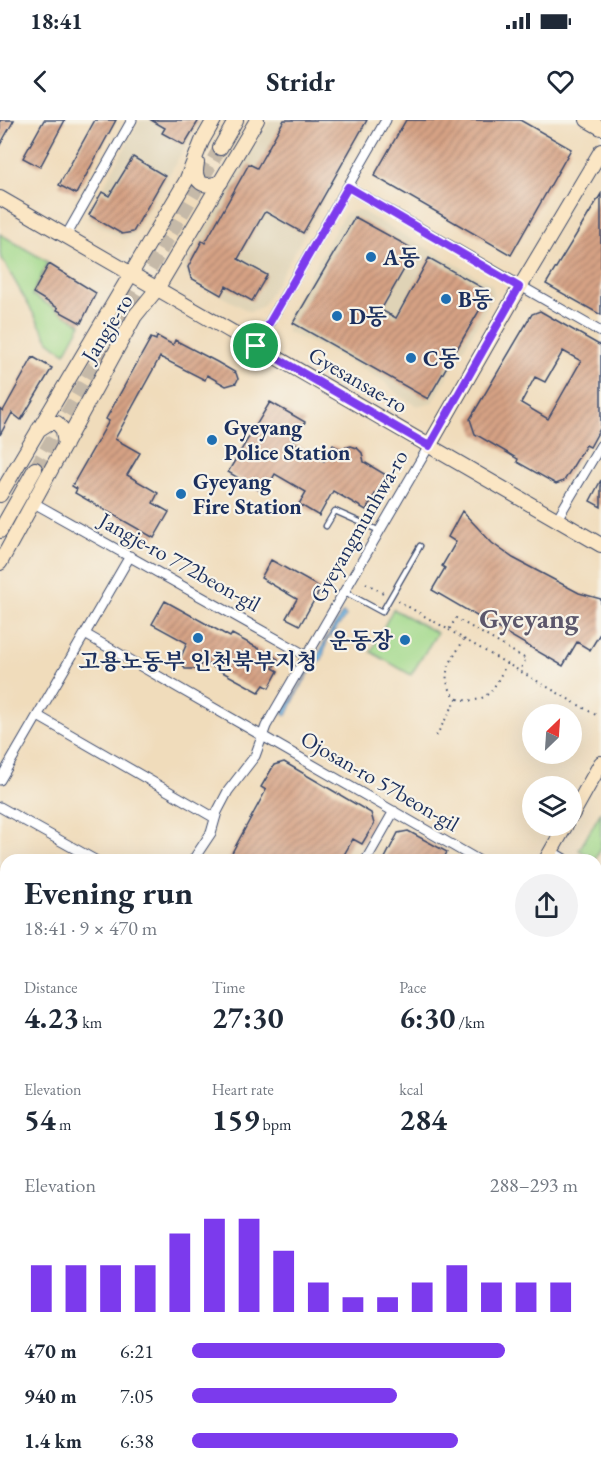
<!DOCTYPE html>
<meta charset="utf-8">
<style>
body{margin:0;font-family:"EB Garamond","Noto Serif KR",serif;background:#f2f2f3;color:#1f2937;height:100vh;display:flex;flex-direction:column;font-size:22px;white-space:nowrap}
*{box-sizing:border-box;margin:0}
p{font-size:20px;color:#747a83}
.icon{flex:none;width:33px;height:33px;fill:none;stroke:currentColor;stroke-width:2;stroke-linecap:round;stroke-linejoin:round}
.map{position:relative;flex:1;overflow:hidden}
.drawer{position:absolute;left:0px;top:734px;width:602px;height:622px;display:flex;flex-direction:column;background:#fff;border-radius:18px 18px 0 0;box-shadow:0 6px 24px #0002}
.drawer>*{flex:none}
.needle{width:39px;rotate:25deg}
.fabs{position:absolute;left:522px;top:584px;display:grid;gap:12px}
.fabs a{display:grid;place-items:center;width:60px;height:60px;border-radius:50%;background:#fff;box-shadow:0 6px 24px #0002;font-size:30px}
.pin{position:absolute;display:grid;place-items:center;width:51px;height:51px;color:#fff;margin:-26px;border:3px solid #fff;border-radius:50%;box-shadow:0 2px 6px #0007}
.round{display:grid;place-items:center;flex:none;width:63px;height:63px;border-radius:32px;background:#f2f2f3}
.head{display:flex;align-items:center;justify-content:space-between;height:102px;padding:0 24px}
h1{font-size:33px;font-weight:700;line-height:45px}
.stats{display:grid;grid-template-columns:repeat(3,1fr);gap:9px;height:102px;padding:6px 24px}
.stats div{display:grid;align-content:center}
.stats b{font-size:30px;font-weight:700}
.stats small{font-size:16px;font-weight:400}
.stats p{font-size:16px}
.chart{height:168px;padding:12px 24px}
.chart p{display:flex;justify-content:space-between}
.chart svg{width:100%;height:108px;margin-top:6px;stroke:#7c3aed;stroke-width:6}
ul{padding:0 24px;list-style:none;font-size:20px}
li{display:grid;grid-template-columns:96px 72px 1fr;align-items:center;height:45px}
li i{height:15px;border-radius:8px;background:#7c3aed}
.status{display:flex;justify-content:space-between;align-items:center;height:42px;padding:0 30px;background:#fff;direction:ltr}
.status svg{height:16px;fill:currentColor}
header{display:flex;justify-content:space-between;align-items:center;height:78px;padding:0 24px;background:#fff;font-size:27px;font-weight:700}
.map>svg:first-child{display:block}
</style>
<div class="status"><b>18:41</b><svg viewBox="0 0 49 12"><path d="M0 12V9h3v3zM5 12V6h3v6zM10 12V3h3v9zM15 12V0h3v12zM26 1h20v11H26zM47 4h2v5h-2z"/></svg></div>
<header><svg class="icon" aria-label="back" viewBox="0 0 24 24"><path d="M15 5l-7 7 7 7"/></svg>Stridr<svg class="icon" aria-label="heart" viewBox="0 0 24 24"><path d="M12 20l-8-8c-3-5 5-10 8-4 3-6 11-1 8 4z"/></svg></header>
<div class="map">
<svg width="601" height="1355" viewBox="0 0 601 1355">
<defs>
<pattern id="building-hatch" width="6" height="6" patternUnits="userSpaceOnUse" patternTransform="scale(1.5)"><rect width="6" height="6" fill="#d6a284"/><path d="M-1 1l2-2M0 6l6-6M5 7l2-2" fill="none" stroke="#ad846f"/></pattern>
</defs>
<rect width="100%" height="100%" fill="#f7f3e8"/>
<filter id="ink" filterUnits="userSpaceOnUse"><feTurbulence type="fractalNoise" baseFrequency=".0167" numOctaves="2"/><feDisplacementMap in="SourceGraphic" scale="12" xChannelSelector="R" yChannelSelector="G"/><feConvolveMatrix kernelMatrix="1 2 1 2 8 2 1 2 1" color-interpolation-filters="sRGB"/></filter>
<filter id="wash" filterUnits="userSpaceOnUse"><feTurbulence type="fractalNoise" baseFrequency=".008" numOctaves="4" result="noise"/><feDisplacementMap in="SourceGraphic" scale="24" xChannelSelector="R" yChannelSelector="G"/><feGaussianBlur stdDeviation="1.35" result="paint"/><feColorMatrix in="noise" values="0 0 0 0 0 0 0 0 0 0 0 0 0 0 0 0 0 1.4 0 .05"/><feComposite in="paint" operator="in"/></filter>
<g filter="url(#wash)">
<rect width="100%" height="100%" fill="#f0dcbb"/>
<path fill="#dfd3b6" d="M 140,0 L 201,0 L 133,116 L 123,119 L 86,98 Z
M 270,0 L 371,0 L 263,186 L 250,192 L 188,158 L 184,146 Z
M 360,90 L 492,165 L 494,175 L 433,282 L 417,286 L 399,276 L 384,261 L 336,234 L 287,212 L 286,198 L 345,93 Z
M 596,997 L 601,1000 L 601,1064 L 596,1074 Z
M 601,1081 L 601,1225 L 596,1222 L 596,1091 Z"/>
<path fill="#a2d98b" stroke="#5e8474" stroke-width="1.5" d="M 0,114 L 48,142 L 32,175 L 81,204 L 65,233 L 49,221 L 0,135 Z
M 393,489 L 437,513 L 411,555 L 371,532 Z
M 601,692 L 601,729 L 595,739 L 579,730 Z
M 6,1077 L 6,1142 L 0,1139 L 0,1086 Z"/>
<path fill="#75c1ef" stroke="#4878a6" stroke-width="1.5" d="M 343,493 L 346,496 L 327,520 L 322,539 L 309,553 L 298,571 L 287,595 L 283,593 L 316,541 L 326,519 Z"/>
<g id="blocks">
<path fill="url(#building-hatch)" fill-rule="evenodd" d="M 0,0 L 14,0 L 0,25 Z
M 44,0 L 65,0 L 40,47 L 23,38 Z
M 95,0 L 116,0 L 76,74 L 59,65 Z
M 151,0 L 199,0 L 184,25 L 162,13 L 165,8 Z
M 284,0 L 367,0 L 303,113 L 266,92 L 264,93 L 238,139 L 267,155 L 252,181 L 226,166 L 221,175 L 191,158 L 188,147 L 202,121 L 205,123 L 249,44 L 257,48 Z
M 406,0 L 520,0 L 571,29 L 511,135 L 374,56 Z
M 133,37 L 165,56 L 133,112 L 122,114 L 89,95 L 102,72 L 109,76 Z
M 601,74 L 601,195 L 546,164 Z
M 355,97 L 415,130 L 381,190 L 396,198 L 429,138 L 490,172 L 428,279 L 293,203 Z
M 49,144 L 96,173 L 81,203 L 57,190 L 58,188 L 33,173 Z
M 540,191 L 601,226 L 601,307 L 590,327 L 586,325 L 564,361 L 556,364 L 517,342 L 518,339 L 475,314 L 470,299 L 532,194 ZM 563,231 L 581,241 L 548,299 L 521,283 L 535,257 L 545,262 Z
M 157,216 L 173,225 L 175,220 L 217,242 L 236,253 L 238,259 L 236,263 L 226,266 L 207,255 L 205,260 L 160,237 L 115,319 L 140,333 L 127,355 L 158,373 L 153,383 L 169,392 L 154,418 L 75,373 L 77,369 L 72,366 L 109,301 L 106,299 L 151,218 L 156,220 Z
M 33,237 L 52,248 L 21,300 L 12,293 L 0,315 L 0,289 L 3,291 Z
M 270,282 L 305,302 L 293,322 L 324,341 L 333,325 L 340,329 L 351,326 L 357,328 L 362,333 L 364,342 L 386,355 L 366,390 L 333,371 L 319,396 L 299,384 L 306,372 L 275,354 L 264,373 L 228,352 Z
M 601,360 L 601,387 L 590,381 Z
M 462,391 L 492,423 L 513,438 L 579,473 L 601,479 L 601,512 L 590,530 L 577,522 L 563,546 L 432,470 L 445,448 L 442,446 L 456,422 L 448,417 Z
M 271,440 L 321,468 L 300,505 L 286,498 L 297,479 L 261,458 Z
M 165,481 L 230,517 L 232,514 L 278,539 L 273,548 L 278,551 L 269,568 L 264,565 L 259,572 L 204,542 L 196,549 L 185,549 L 180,539 L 187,523 L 152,504 Z
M 284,642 L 371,693 L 374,704 L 362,724 L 353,719 L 341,740 L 228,740 L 266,670 L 261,667 L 274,645 Z
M 408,711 L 447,732 L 443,740 L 384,740 L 398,713 Z"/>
</g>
</g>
<g filter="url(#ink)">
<use href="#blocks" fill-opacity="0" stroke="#3b496c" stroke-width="1.5"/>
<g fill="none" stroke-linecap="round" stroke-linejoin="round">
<path stroke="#c5b9a8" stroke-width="14" stroke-dasharray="14 7" stroke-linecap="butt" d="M 35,349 L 220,28"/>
<g stroke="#3b496c" stroke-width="7">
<path id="lane" d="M 326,406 L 335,391 L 380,411
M 345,472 L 382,492 L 420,426"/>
</g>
<g stroke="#3b496c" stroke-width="11">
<path id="street" d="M 348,67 L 601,212
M 66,116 L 132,0
M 256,226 L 386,0
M 34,383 L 307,536
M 557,399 L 601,325
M 85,514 L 478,740
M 38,596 L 215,698
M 0,660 L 130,436
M 0,687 L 95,740
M 551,731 L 566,740
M 193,740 L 211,713 L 217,692 L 228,671 L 255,636 L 266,606 L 429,326
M 366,740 L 394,691
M 596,756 L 601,759
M 0,1037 L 6,1041
M 0,1072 L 6,1063
M 0,1151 L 6,1154
M 60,1355 L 62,1350"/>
</g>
<g stroke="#3b496c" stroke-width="16">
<path id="secondary" d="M 587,0 L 601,8
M 220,28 L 236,0
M 197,43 C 193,63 203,69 221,62
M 0,78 L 601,425
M 38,310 L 49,303 L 57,303 L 63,310 L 65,325
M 429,326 L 520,167 L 601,31
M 0,375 L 186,61 L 202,21 L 214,0
M 0,411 L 35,349
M 0,443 L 135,196 L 157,169 L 257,0
M 572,695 L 601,643
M 546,740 L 566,705
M 0,912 L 6,915
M 596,1255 L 601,1258
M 193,1355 L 196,1350"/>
</g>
<path stroke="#3b496c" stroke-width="2" stroke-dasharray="1.5 4.5" stroke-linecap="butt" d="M 366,463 L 385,474
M 398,481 L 449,510 L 456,498 L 526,539 L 520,550
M 464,519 L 596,595
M 458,579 C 489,586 494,567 507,543
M 436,616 L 457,579 C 436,555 451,543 464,519 L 449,510
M 596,1083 L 601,1074
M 0,1104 L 6,1108
M 0,1126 L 6,1126"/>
<use href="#lane" stroke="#fff" stroke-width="4.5"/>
<use href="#street" stroke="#fff" stroke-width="9"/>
<use href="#secondary" stroke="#fbe6c4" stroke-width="14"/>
</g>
</g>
<g fill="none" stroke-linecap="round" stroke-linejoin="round" filter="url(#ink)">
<g stroke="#fff" stroke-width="12">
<path id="route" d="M 348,67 L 519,167 L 429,326 L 256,226 Z"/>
</g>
<use href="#route" stroke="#7c3aed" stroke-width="8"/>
</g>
<g fill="#1f6fb2" stroke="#f7f3e8" stroke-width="2">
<circle cx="371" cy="137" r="6"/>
<circle cx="446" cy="179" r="6"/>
<circle cx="337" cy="196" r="6"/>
<circle cx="411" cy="238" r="6"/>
<circle cx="212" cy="320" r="6"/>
<circle cx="181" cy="374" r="6"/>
<circle cx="198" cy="518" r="6"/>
<circle cx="405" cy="520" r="6"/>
</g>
<g text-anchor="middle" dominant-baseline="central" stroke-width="4.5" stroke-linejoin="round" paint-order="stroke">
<g font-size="22" font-weight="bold" fill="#1b2f5e" stroke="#f7f3e8" text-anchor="start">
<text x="383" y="137">A동</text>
<text x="458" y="179">B동</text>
<text x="349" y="196">D동</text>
<text x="423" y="238">C동</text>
<text x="224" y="307">Gyeyang<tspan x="224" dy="25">Police Station</tspan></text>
<text x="193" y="361">Gyeyang<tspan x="193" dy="25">Fire Station</tspan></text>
<text x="393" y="520" text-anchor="end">운동장</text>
<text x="198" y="541" text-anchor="middle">고용노동부 인천북부지청</text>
</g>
<g font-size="22" fill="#1b2f5e" stroke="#f7f3e8">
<text transform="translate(107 208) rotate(-58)">Jangje-ro</text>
<text transform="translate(358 260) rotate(30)">Gyesansae-ro</text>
<text transform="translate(359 406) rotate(-60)">Gyeyangmunhwa-ro</text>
<text transform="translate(180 442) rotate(29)">Jangje-ro 772beon-gil</text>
<text transform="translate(380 661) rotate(30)">Ojosan-ro 57beon-gil</text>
</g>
<g font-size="28" font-weight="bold" fill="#5c576b" stroke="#f7f3e8">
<text x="529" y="498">Gyeyang</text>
</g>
</g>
</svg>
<div class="fabs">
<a><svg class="needle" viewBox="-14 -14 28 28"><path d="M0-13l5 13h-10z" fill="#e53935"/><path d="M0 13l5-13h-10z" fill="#747a83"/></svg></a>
<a><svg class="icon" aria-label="layers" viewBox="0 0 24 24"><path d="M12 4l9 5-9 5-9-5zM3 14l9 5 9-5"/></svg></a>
</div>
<div class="pin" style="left:256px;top:226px;background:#1e9e55"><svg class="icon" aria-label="arrive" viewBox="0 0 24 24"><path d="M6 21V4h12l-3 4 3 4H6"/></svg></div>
<section class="drawer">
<div class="head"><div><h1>Evening run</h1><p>18:41 · 9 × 470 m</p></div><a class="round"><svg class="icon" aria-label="share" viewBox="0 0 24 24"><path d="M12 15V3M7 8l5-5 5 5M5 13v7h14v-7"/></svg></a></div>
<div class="stats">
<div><p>Distance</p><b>4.23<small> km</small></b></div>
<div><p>Time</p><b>27:30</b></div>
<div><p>Pace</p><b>6:30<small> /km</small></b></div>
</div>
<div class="stats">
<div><p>Elevation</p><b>54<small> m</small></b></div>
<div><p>Heart rate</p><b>159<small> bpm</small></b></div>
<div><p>kcal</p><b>284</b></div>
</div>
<div class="chart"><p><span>Elevation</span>288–293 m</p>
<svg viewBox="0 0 160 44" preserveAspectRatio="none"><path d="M5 44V25M15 44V25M25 44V25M35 44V25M45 44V12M55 44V6M65 44V6M75 44V19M85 44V32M95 44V38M105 44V38M115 44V32M125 44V25M135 44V32M145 44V32M155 44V32"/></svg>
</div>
<ul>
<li><b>470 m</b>6:21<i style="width:81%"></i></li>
<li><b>940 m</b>7:05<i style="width:53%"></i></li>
<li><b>1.4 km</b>6:38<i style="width:69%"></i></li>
</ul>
</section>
</div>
